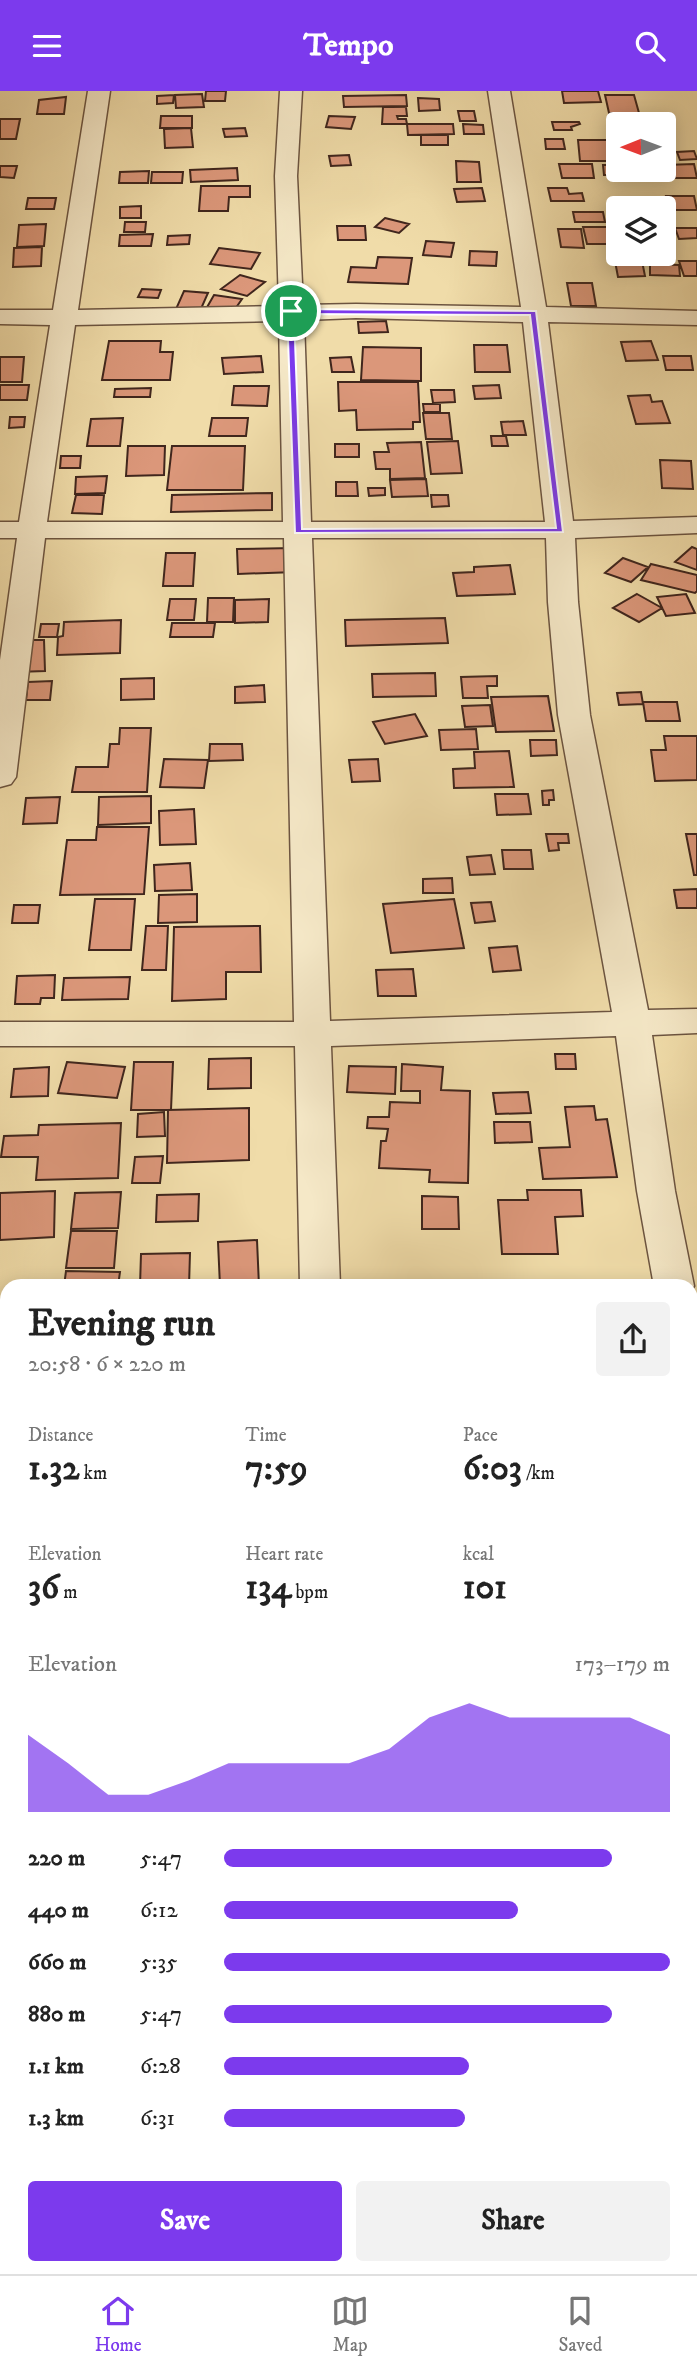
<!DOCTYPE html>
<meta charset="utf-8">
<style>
body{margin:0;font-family:"IM FELL DW Pica",serif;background:#f2f2f2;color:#222;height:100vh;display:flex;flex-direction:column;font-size:26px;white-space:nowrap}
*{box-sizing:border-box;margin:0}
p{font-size:23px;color:#767676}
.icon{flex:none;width:38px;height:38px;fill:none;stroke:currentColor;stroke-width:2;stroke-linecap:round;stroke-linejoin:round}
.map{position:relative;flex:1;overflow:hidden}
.panel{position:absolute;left:0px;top:1188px;width:698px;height:996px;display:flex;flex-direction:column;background:#fff;border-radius:21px 21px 0 0;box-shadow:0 4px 18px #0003}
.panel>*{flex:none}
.needle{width:46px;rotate:269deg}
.controls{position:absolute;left:606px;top:21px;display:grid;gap:14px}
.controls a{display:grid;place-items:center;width:70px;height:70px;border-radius:7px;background:#fff;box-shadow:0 4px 18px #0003;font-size:35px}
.pin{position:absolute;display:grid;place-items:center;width:60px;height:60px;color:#fff;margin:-30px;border:4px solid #fff;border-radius:50%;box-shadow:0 2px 7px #0007}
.round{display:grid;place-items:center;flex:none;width:74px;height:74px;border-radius:7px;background:#f2f2f2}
.overview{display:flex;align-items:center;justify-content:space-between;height:119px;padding:0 28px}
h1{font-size:38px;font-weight:700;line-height:52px}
.figures{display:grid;grid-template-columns:repeat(3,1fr);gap:10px;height:119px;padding:7px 28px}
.figures div{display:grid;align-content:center}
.figures b{font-size:35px;font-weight:700}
.figures small{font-size:19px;font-weight:400}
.figures p{font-size:19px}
.chart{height:196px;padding:14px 28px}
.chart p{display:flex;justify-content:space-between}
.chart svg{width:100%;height:126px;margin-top:7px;fill:#7c3aed;opacity:.7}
.action{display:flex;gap:14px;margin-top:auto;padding:14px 28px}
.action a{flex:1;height:80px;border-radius:7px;background:#7c3aed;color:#fff;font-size:28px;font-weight:700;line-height:80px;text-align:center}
.action a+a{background:#f2f2f2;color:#222}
ul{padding:0 28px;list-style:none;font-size:23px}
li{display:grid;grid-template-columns:112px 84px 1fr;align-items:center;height:52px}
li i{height:18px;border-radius:9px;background:#7c3aed}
header{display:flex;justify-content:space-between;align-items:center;height:91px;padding:0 28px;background:#7c3aed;color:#fff;font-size:32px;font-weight:700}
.tabs{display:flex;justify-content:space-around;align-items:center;height:98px;border-top:2px solid #e0e0e0;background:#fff;font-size:19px;color:#767676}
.tabs a{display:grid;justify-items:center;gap:4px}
.tabs .active{color:#7c3aed}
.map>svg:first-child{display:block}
</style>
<header><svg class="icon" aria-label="menu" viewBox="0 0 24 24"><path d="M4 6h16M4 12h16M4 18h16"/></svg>Tempo<svg class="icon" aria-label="search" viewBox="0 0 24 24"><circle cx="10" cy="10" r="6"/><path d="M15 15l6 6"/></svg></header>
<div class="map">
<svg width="697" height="2183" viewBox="0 0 697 2183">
<rect width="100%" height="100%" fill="#f0dca9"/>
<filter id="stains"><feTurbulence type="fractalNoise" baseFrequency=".00286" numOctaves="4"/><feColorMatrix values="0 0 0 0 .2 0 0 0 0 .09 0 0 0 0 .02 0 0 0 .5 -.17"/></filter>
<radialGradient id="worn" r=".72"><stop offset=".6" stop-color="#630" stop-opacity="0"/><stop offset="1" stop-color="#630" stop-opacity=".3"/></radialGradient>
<path fill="#db977a" stroke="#40261d" stroke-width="2" d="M 206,0 L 226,0 L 225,10 L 205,10 Z
M 562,0 L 598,0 L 601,11 L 564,12 Z
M 202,3 L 204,16 L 176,17 L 175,4 Z
M 174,4 L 173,12 L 157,13 L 157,5 Z
M 406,4 L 407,15 L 344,16 L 343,5 Z
M 605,4 L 634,4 L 639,22 L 609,22 Z
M 66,6 L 64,23 L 37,23 L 39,9 Z
M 418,7 L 439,8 L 440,19 L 419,20 Z
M 383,16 L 406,16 L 407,25 L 397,25 L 398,28 L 406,28 L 407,33 L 382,33 Z
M 458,20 L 474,20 L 476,30 L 460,30 Z
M 161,25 L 192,25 L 192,37 L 160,37 Z
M 329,25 L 355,26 L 351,38 L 326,36 Z
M 0,28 L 20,28 L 16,48 L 0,48 Z
M 552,31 L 579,31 L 580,33 L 571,36 L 572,39 L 554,39 Z
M 407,33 L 453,33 L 454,43 L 408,44 Z
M 463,33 L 483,34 L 484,43 L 464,43 Z
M 191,37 L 193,56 L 165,57 L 164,38 Z
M 245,37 L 247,45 L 225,46 L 223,38 Z
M 421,44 L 448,44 L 448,54 L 421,54 Z
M 545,48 L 563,48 L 565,58 L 546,58 Z
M 578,49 L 608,49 L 611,70 L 580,70 Z
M 694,60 L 697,68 L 680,69 L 677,61 Z
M 349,64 L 351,74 L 331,75 L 329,65 Z
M 456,70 L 479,71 L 481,91 L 457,91 Z
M 559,73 L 592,73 L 594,87 L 562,87 Z
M 694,73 L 697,87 L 669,87 L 665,74 Z
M 603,74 L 618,74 L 618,79 L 631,79 L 631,84 L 604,84 Z
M 0,75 L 17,75 L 14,87 L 0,86 Z
M 237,77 L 238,89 L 191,91 L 190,79 Z
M 633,79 L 662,79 L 664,86 L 635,86 Z
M 149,80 L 148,92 L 119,92 L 120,81 Z
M 152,81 L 183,81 L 182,92 L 151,92 Z
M 201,95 L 250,95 L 250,106 L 229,106 L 228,120 L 199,120 Z
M 482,97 L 485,110 L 457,111 L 454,98 Z
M 548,97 L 567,97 L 569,103 L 582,102 L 584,110 L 551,110 Z
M 666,105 L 694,105 L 697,119 L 669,119 Z
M 639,106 L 661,106 L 662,114 L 640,114 Z
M 28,107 L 56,107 L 54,118 L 26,118 Z
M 141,115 L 141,127 L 120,127 L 120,116 Z
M 573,121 L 603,121 L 605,131 L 575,131 Z
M 385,127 L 409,133 L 399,142 L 375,136 Z
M 125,131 L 146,131 L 145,141 L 124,141 Z
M 46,133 L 44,155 L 17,156 L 19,134 Z
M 337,135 L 365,135 L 366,149 L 338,149 Z
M 663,135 L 672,135 L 674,148 L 663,148 Z
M 583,136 L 618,136 L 618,153 L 587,153 Z
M 675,137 L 697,137 L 697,147 L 679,148 Z
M 558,138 L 581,138 L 584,157 L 561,156 Z
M 153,143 L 151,155 L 119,155 L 120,144 Z
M 190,144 L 189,153 L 167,154 L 168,145 Z
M 426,150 L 454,152 L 451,166 L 423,164 Z
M 42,156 L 41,175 L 13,176 L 14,157 Z
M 219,157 L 260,162 L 251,178 L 210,173 Z
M 470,160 L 497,161 L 496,175 L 469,174 Z
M 614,165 L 641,165 L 645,185 L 618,186 Z
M 378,166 L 412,167 L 408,193 L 348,191 L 351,176 L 376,177 Z
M 679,170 L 697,170 L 697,185 L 684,185 Z
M 650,173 L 679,174 L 680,185 L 650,184 Z
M 240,184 L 265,191 L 247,205 L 221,198 Z
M 567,192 L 592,192 L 596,215 L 571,215 Z
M 142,198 L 161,199 L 158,207 L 138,206 Z
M 184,200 L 208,202 L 200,220 L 176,218 Z
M 214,204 L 242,208 L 233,221 L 206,218 Z
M 386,230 L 388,241 L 359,242 L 358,231 Z
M 109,250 L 161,250 L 160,261 L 173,261 L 170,289 L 102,289 Z
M 651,250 L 658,269 L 626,270 L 621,251 Z
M 474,254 L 507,254 L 510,281 L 475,281 Z
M 363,256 L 421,257 L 421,290 L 361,289 Z
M 261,265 L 263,281 L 224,283 L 222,267 Z
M 663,265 L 691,265 L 693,279 L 666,279 Z
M 0,266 L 24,266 L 22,291 L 0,291 Z
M 351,266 L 354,281 L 332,281 L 330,267 Z
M 338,291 L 418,291 L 420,331 L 413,331 L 413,338 L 357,339 L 356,319 L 339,320 Z
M 0,294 L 29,294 L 27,309 L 0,309 Z
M 499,294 L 501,307 L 475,308 L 473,295 Z
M 234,295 L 269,295 L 267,315 L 232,314 Z
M 151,297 L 150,306 L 114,306 L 115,298 Z
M 431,299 L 454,299 L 455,311 L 433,312 Z
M 650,304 L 652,311 L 662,310 L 670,332 L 636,333 L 628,305 Z
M 423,313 L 440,313 L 440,321 L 424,321 Z
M 423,322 L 449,322 L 452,348 L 426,348 Z
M 10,326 L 25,326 L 24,336 L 9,337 Z
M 123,327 L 120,355 L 87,355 L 91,328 Z
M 212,327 L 248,327 L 246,345 L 209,345 Z
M 523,330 L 526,344 L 503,344 L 501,331 Z
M 491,345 L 506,345 L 508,355 L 492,355 Z
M 458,350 L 462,382 L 431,383 L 427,351 Z
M 421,351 L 425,387 L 390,388 L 390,378 L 376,378 L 374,361 L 389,361 L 387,352 Z
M 335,353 L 359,353 L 359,366 L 335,366 Z
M 128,355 L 165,355 L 164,384 L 126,385 Z
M 172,355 L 245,355 L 243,399 L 167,399 Z
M 61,365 L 81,365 L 80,377 L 60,377 Z
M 660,369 L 691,370 L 693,398 L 662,397 Z
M 107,385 L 105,402 L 75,403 L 76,386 Z
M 426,388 L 428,405 L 392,406 L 390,389 Z
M 336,391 L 357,391 L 358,405 L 336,405 Z
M 368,397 L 385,397 L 385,404 L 369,405 Z
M 272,402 L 272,419 L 171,421 L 172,404 Z
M 76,404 L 104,404 L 102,423 L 72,422 Z
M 431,404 L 448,404 L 449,415 L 432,416 Z
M 692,456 L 697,458 L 697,479 L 675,471 Z
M 293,457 L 295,481 L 238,483 L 237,458 Z
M 166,462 L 195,462 L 193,495 L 163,495 Z
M 623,467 L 648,476 L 631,491 L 605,482 Z
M 651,473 L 697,484 L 697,500 L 695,502 L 641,489 Z
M 510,474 L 515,503 L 457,505 L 453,482 L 474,481 L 474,476 Z
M 637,503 L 662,517 L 639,531 L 613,517 Z
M 686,503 L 695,522 L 666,525 L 657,506 Z
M 208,507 L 234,507 L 233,531 L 207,531 Z
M 170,508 L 196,508 L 194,529 L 167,529 Z
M 269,508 L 268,531 L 235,532 L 235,509 Z
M 445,527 L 448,552 L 346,555 L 345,529 Z
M 121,529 L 120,562 L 57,564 L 58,546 L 63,545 L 64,531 Z
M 172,532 L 215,532 L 213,546 L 170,546 Z
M 41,533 L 59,533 L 57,546 L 39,546 Z
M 20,549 L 44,549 L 45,580 L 17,581 Z
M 435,582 L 436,605 L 373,606 L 372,583 Z
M 497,585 L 497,595 L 487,595 L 488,607 L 463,607 L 461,586 Z
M 154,587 L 154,608 L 121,609 L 121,588 Z
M 52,590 L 50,609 L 26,609 L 28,591 Z
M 264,594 L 265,611 L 235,612 L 235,596 Z
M 641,601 L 643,613 L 619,614 L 617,602 Z
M 548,605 L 554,640 L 496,641 L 491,606 Z
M 643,611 L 677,611 L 680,630 L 646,630 Z
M 490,614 L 493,635 L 465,636 L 462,615 Z
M 415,623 L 427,645 L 385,653 L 373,631 Z
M 120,637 L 151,637 L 147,701 L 72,701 L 76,676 L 108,676 L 110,653 L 119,653 Z
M 476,638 L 478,658 L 441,659 L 439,639 Z
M 664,645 L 697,645 L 697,689 L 655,690 L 651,659 L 666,659 Z
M 530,649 L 556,649 L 557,664 L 531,665 Z
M 210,653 L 242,653 L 243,669 L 209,670 Z
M 509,660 L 514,696 L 454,697 L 453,678 L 475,677 L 474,661 Z
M 164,668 L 208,669 L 204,697 L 160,696 Z
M 378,668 L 380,690 L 352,691 L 349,669 Z
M 553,699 L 554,709 L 549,709 L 549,714 L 543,714 L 542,700 Z
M 495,703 L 528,703 L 531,723 L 497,724 Z
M 151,705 L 151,732 L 98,734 L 99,706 Z
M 60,706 L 57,732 L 23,733 L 26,707 Z
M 194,718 L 196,753 L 160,754 L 159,720 Z
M 97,736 L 149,736 L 144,803 L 60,804 L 67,749 L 96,749 Z
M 546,743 L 568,743 L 569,752 L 558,752 L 559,759 L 549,760 Z
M 686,743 L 697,743 L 697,784 L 694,784 Z
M 502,759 L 531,759 L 533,778 L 504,778 Z
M 491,764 L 495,783 L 470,784 L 467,766 Z
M 190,772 L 192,799 L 155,800 L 154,774 Z
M 452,787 L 453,802 L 423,802 L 423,788 Z
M 697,798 L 697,817 L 677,817 L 674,799 Z
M 197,803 L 197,831 L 158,832 L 159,804 Z
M 95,808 L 135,808 L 131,859 L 89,859 Z
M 454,808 L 464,857 L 391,862 L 383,813 Z
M 491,811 L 495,830 L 475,832 L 471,812 Z
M 14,814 L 40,814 L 38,832 L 12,832 Z
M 146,835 L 168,835 L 166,879 L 142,879 Z
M 260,835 L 261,881 L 226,881 L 226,908 L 172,910 L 174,836 Z
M 517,855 L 521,879 L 493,881 L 489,857 Z
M 413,878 L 416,905 L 378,905 L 376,879 Z
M 55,884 L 54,907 L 41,907 L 40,913 L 15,913 L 17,885 Z
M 130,886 L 128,908 L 62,909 L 64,887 Z
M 555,963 L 575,963 L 576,978 L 556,978 Z
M 251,967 L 251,997 L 208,998 L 209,968 Z
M 67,971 L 125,976 L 117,1007 L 58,1002 Z
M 134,971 L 173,971 L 171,1019 L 131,1019 Z
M 402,973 L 443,976 L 441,999 L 470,1000 L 468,1092 L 429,1091 L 430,1079 L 379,1077 L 381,1050 L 386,1050 L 388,1038 L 367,1037 L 368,1026 L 389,1026 L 390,1011 L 420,1012 L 420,1000 L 401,1000 Z
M 349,975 L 396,976 L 395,1003 L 347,1001 Z
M 49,976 L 48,1005 L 11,1006 L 14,978 Z
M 528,1001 L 531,1022 L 496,1023 L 493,1002 Z
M 594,1015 L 596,1029 L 607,1028 L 617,1086 L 543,1088 L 539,1057 L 570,1056 L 565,1016 Z
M 249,1017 L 249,1069 L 167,1072 L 168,1019 Z
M 164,1021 L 165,1045 L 137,1046 L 138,1023 Z
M 494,1031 L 530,1031 L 532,1051 L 495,1052 Z
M 121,1032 L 118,1087 L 36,1089 L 38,1066 L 1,1066 L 4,1045 L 38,1044 L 39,1034 Z
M 163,1065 L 160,1092 L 132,1092 L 135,1066 Z
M 527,1099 L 581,1099 L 583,1125 L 555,1126 L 558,1163 L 502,1163 L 498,1109 L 528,1109 Z
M 55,1100 L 54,1146 L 0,1149 L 0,1102 Z
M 121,1101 L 118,1137 L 71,1138 L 75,1102 Z
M 199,1103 L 198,1130 L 156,1131 L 157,1104 Z
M 422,1105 L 458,1106 L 459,1138 L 422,1138 Z
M 71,1140 L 117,1140 L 114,1177 L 66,1177 Z
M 257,1149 L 259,1195 L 220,1195 L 218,1151 Z
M 190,1162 L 189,1195 L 140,1195 L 141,1163 Z
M 66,1180 L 120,1181 L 118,1195 L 64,1195 Z
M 0,1405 L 7,1405 L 7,1457 L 0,1457 Z
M 3,1584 L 7,1584 L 7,1643 L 0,1643 Z
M 0,1716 L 7,1716 L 7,1760 L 0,1761 Z
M 691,1843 L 697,1843 L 697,1914 L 691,1914 Z
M 691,2089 L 697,2089 L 697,2157 L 691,2158 Z
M 0,2171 L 7,2171 L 7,2177 L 45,2177 L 45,2183 L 0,2183 Z
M 51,2177 L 102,2177 L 102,2183 L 51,2182 Z
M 185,2177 L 241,2177 L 241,2183 L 184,2183 Z
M 438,2177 L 538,2177 L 539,2183 L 438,2183 Z"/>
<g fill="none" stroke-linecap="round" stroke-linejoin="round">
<g stroke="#6c5440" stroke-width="3">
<path id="street" d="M 88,0 L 110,0 L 78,219 L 279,215 L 275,85 L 280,0 L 302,0 L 297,85 L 303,214 L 356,213 L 521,216 L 488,0 L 510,0 L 546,216 L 697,220 L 697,234 L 548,231 L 573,430 L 697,426 L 697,442 L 575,447 L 578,511 L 590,624 L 648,919 L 697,918 L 697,942 L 652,944 L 675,1100 L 694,1195 L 691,1200 L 691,1195 L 654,1195 L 637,1100 L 616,945 L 331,955 L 340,1195 L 300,1195 L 295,955 L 0,955 L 0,931 L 294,931 L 284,447 L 45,447 L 16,686 L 11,693 L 0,696 L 0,569 L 17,447 L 0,447 L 0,431 L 19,431 L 50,234 L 0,233 L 0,219 L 53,219 ZM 356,227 L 523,231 L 545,431 L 311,431 L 304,229 ZM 279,230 L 283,431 L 47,431 L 75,234 ZM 312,447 L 546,447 L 548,511 L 558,624 L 612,921 L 330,930 Z
M 691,1270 L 697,1272 L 697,1333 L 691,1331 Z
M 691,1757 L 697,1757 L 697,1803 L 691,1803 Z
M 0,1783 L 7,1783 L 7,1829 L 0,1829 Z
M 297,2177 L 353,2177 L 353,2183 L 297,2183 Z"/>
</g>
<use href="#street" fill="#f5e8c7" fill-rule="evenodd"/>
</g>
<path fill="#7c3aed" stroke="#fff" stroke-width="2" fill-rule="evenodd" d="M 291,218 L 536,220 L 563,441 L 295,442 L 287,220 ZM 294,223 L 530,224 L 556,437 L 302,438 Z"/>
<rect width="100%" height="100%" filter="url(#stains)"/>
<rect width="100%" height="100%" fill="url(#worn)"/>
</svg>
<div class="controls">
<a><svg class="needle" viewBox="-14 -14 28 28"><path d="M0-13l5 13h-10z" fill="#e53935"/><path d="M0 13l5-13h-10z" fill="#767676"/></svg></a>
<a><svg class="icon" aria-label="layers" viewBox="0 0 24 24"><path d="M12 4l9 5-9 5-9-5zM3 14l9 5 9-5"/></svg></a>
</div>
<div class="pin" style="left:291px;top:220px;background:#1e9e55"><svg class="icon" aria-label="arrive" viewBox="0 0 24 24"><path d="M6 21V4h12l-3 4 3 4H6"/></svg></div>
<section class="panel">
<div class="overview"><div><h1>Evening run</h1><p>20:58 · 6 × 220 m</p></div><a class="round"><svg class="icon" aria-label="share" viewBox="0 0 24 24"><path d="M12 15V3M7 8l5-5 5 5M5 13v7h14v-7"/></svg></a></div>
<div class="figures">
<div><p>Distance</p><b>1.32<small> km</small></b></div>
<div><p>Time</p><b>7:59</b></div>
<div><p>Pace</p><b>6:03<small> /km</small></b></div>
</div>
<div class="figures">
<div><p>Elevation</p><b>36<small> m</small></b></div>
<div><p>Heart rate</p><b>134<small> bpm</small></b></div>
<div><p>kcal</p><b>101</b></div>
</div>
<div class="chart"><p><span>Elevation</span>173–179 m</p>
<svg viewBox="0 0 160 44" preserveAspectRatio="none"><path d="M0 44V17L10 27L20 38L30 38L40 33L50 27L60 27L70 27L80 27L90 22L100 11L110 6L120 11L130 11L140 11L150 11L160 17V44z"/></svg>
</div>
<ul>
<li><b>220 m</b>5:47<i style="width:87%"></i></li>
<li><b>440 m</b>6:12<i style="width:66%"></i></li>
<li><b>660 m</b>5:35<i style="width:100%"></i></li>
<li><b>880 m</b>5:47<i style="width:87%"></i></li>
<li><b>1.1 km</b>6:28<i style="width:55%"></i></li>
<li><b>1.3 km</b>6:31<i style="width:54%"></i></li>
</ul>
<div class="action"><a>Save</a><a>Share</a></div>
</section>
</div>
<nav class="tabs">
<a class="active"><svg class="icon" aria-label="home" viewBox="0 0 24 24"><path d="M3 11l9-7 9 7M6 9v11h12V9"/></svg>Home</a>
<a><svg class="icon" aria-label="map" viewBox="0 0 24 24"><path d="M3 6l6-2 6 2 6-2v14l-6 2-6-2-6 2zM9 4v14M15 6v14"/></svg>Map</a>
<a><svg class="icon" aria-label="saved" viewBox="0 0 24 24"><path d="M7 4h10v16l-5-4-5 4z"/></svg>Saved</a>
</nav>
